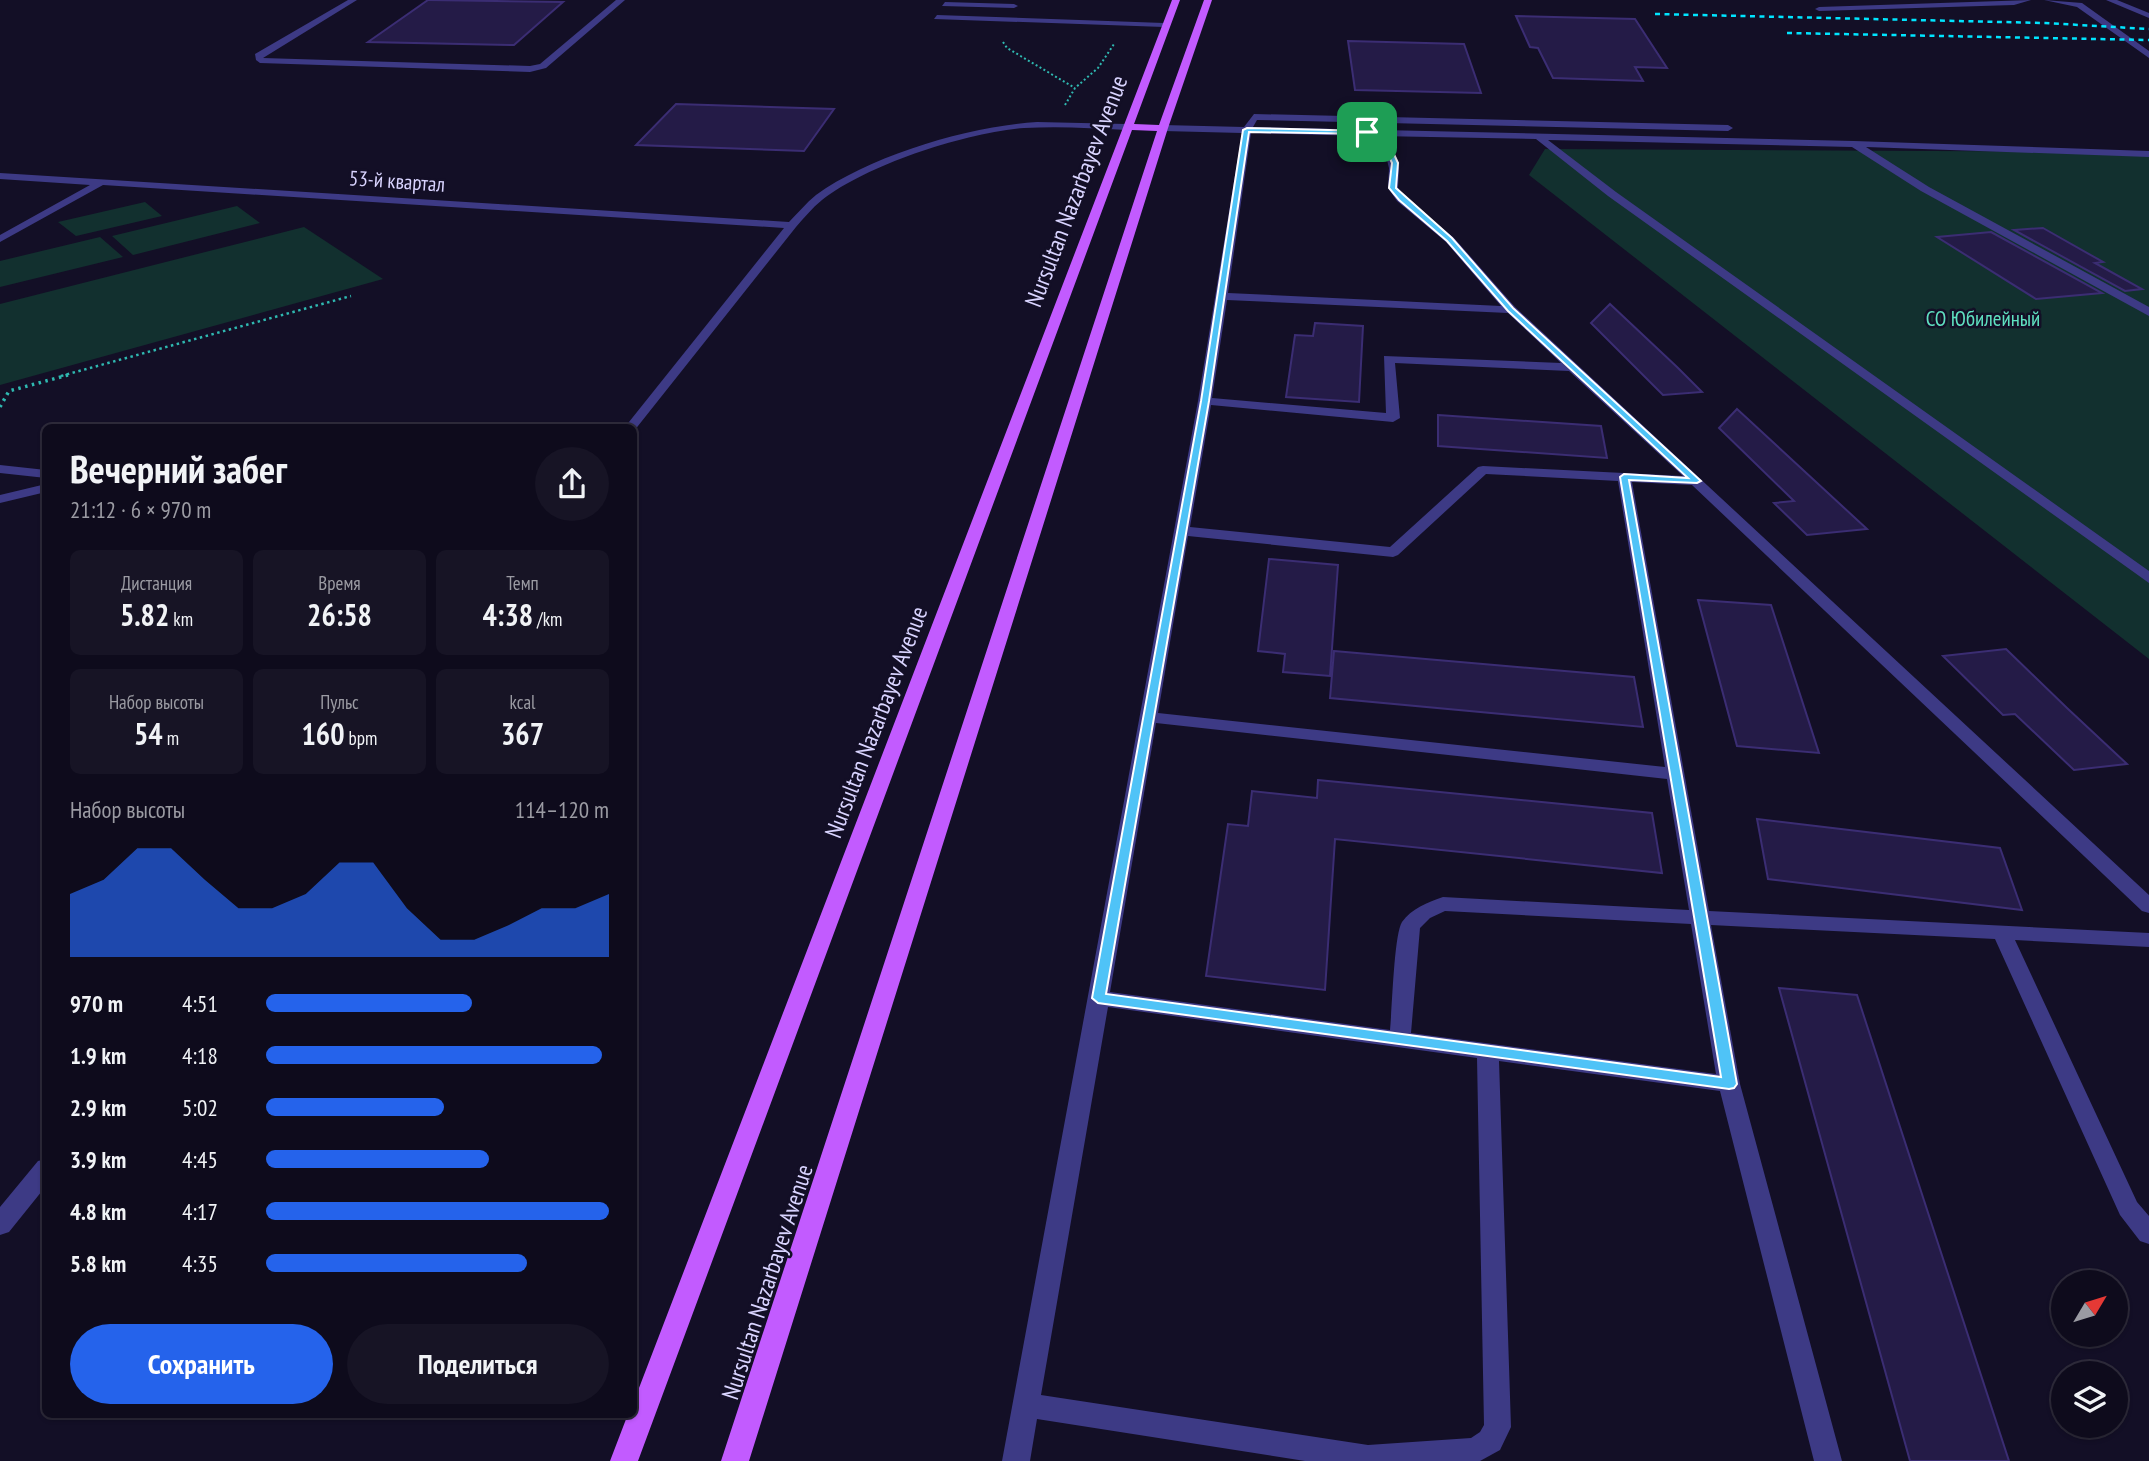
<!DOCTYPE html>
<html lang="ru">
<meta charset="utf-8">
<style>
body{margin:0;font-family:"PT Sans Narrow",sans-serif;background:#171425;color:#f1f3f6;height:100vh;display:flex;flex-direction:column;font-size:26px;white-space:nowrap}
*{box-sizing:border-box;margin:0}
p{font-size:23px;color:#9b9ba3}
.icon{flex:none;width:38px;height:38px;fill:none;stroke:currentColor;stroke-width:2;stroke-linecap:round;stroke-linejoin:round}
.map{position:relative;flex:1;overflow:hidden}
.panel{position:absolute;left:42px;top:424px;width:595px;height:994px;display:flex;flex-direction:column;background:#0e0b1c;border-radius:10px;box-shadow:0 2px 5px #0004,0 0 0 2px #2e2b3b}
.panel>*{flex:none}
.needle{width:46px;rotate:52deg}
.buttons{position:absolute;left:2051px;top:1270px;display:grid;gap:14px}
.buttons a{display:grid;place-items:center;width:77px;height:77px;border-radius:50%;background:#0e0b1c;box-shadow:0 2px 5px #0004,0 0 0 2px #2e2b3b;font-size:35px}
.pin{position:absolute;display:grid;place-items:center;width:60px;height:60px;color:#fff;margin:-30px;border-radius:14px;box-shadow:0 4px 10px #0006}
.round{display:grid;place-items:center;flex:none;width:74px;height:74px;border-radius:37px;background:#171425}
.head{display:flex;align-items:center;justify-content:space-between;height:119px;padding:0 28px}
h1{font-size:38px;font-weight:700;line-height:52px}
.metrics{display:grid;grid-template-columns:repeat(3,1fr);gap:10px;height:119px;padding:7px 28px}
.metrics div{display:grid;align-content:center;border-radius:10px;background:#171425;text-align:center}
.metrics b{font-size:30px;font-weight:700}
.metrics small{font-size:19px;font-weight:400}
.metrics p{font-size:19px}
.chart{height:196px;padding:14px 28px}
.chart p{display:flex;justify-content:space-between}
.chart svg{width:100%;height:126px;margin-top:7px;fill:#2563eb;opacity:.7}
.cta{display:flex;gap:14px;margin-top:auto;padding:14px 28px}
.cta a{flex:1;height:80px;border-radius:42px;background:#2563eb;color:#fff;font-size:28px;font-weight:700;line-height:80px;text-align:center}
.cta a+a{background:#171425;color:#f1f3f6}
ul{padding:0 28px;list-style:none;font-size:23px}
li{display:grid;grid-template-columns:112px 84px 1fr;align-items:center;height:52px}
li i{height:18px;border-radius:9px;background:#2563eb}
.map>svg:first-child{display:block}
</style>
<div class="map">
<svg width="2149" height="1461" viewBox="0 0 2149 1461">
<rect width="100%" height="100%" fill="#130f26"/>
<path fill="#12302f" d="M 1545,149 L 2149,152 L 2149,659 L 1529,175 Z
M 145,202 L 162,216 L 76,236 L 58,222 Z
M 237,206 L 260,223 L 133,255 L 112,236 Z
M 304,227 L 383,279 L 0,385 L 0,304 Z
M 100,237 L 123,257 L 0,287 L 0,261 Z"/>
<path fill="#241b47" stroke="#3b2d73" stroke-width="2" d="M 428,0 L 429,0 L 563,2 L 514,45 L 368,42 Z
M 1516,16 L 1635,19 L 1667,68 L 1635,67 L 1643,81 L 1553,78 L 1538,48 L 1530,47 Z
M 1348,41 L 1464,44 L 1481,93 L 1355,90 Z
M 676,104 L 834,109 L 804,151 L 636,145 Z
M 2043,228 L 2103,262 L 2095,263 L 2142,289 L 2125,291 L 2014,230 Z
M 1991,232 L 2102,293 L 2036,299 L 1937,237 Z
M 1610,304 L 1677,367 L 1702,392 L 1663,395 L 1591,323 Z
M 1315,323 L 1363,326 L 1359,402 L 1286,397 L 1295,335 L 1313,336 Z
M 1737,409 L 1867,529 L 1807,535 L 1774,503 L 1794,501 L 1719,428 Z
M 1438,415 L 1601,426 L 1607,458 L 1438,446 Z
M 1269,559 L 1338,565 L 1330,676 L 1283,672 L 1285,654 L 1258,651 Z
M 1698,600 L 1771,605 L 1819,753 L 1737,746 Z
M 2006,649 L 2067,708 L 2127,764 L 2074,770 L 2015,714 L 2003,715 L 1943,656 Z
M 1334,651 L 1634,677 L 1643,727 L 1330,698 Z
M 1318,780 L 1652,813 L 1662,873 L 1335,839 L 1325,990 L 1206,976 L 1228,824 L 1248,826 L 1252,791 L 1317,798 Z
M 1757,819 L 2000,848 L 2022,910 L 1768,879 Z
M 1779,988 L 1857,995 L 2009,1461 L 1910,1461 Z"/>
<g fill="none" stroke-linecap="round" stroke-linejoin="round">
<path stroke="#2fb8b0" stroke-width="2" stroke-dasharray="2 2.5" stroke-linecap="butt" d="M 1003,42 L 1007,48 L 1075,88
M 1065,105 L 1075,88 L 1098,68 L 1114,44"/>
<path stroke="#2fb8b0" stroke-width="2.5" stroke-dasharray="2.5 3.5" stroke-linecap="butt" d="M 61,376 L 351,296"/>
<path stroke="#2fb8b0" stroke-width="3.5" stroke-dasharray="2.5 4.5" stroke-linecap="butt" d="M 0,407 L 9,391 L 68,375"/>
<path fill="#3d3a85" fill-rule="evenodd" d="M 348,0 L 357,0 L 263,58 L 530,66 L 540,64 L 616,0 L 625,0 L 546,68 L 530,72 L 260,63 L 256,60 L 255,54 Z
M 2031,0 L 2014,5 L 1819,11 L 1815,9 L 1819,7 Z
M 2044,0 L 2082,3 L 2149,51 L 2149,58 L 2077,7 Z
M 2106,0 L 2117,0 L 2149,13 L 2149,18 Z
M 945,2 L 1014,4 L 1018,6 L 1014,8 L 942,6 Z
M 937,15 L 1164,23 L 1168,25 L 1164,27 L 934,19 Z
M 1254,114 L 1728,125 L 1733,128 L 1728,131 L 1257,120 L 1253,127 L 1854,141 L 2149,151 L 2149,157 L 1866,147 L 1929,187 L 2149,307 L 2149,316 L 1921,191 L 1852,147 L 1548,140 L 1616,192 L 2149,571 L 2149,583 L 1608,196 L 1536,139 L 1377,136 L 1396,156 L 1399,168 L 1398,188 L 1405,197 L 1454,238 L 1515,307 L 2149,895 L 2149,913 L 2142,911 L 1692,485 L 1632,482 L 1709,911 L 2149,933 L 2149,947 L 2015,940 L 2137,1202 L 2149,1216 L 2149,1244 L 2140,1241 L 2120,1215 L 1995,939 L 1711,925 L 1740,1084 L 1842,1461 L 1814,1461 L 1720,1091 L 1499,1061 L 1511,1427 L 1500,1450 L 1480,1461 L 1305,1461 L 1037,1419 L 1030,1461 L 1002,1461 L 1198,401 L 1242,133 L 1163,131 L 1158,128 L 1163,125 L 1244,127 ZM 1251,133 L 1365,136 L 1386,156 L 1389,168 L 1388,188 L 1397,201 L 1446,242 L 1501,306 L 1228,293 ZM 1227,300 L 1508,313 L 1561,363 L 1384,356 L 1386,413 L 1212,398 ZM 1395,363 L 1569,371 L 1683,476 L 1483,466 L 1478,467 L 1390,547 L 1190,527 L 1211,405 L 1393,422 L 1400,418 ZM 1486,474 L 1618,481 L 1665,767 L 1158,713 L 1188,536 L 1393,557 L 1398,555 ZM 1156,723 L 1667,779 L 1689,910 L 1443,897 C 1428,902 1411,909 1402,922 C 1394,934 1392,1011 1390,1030 L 1110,992 ZM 1445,911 L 1691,924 L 1716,1074 L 1411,1033 L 1420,928 L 1430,918 ZM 1108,1007 L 1477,1058 L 1484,1425 L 1480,1432 L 1471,1438 L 1368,1445 L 1041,1395 Z
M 1037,122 L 1126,124 L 1131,127 L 1126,130 C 1092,128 1058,126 1024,128 C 965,133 869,164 822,200 C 812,208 804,218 796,227 L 634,431 L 634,427 L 625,427 L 784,228 L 103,185 L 0,242 L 0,235 L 90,185 L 0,179 L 0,173 L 789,222 C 798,213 806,203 816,195 C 871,155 970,126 1037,122 Z
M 0,465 L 46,470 L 46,478 L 0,473 Z
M 46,484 L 46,492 L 0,503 L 0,495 Z
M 46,1159 L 46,1186 L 9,1232 L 0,1235 L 0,1207 L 38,1161 Z"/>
<path fill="#c25bff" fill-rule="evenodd" d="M 1172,0 L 1180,0 L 1134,124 L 1159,125 L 1204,0 L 1212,0 L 1168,128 L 749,1461 L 721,1461 L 1157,131 L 1132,130 L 638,1461 L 610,1461 L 628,1414 L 634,1414 L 634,1401 Z"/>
<path stroke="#00e5ff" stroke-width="2.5" stroke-dasharray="5 4.5" stroke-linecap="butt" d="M 1655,14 L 2045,23 L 2149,29
M 1787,33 L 2149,40"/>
</g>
<path fill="#4fc3f7" stroke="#fff" stroke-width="2" fill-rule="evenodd" d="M 1247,128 L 1369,131 L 1392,150 L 1398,163 L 1396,188 L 1452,238 L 1513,308 L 1701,481 L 1697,483 L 1629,480 L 1737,1084 L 1734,1088 L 1729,1089 L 1098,1003 L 1092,998 L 1201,401 L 1243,130 ZM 1249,132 L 1366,134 L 1387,152 L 1392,163 L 1389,188 L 1399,200 L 1447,241 L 1508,311 L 1688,478 L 1624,474 L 1620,477 L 1721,1077 L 1106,994 L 1209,401 Z"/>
<g text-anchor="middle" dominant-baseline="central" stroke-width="5" stroke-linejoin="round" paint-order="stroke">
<g font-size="21" fill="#d9d4ff" stroke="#130f26">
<text transform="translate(397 181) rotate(4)">53-й квартал</text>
</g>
<g font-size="21" fill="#5fe0c0" stroke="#130f26">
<text x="1983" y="318">СО Юбилейный</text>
</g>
<g font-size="24" fill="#d9d4ff" stroke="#130f26">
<text transform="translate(1076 191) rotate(-69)">Nursultan Nazarbayev Avenue</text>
<text transform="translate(876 722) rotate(-69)">Nursultan Nazarbayev Avenue</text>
<text transform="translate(767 1282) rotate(-72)">Nursultan Nazarbayev Avenue</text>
</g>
</g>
</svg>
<div class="buttons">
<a><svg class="needle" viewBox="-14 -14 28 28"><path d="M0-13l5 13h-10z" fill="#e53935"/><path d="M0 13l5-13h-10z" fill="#9b9ba3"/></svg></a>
<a><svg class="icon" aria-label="layers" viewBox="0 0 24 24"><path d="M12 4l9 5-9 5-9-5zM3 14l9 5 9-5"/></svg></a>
</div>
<div class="pin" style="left:1367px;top:132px;background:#1e9e55"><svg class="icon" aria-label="arrive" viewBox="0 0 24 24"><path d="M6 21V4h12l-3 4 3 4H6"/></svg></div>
<section class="panel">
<div class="head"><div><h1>Вечерний забег</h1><p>21:12 · 6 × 970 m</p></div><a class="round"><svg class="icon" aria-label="share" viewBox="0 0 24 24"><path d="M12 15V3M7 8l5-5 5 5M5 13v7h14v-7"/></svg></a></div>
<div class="metrics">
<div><p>Дистанция</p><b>5.82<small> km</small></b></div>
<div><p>Время</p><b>26:58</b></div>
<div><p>Темп</p><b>4:38<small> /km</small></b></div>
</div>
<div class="metrics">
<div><p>Набор высоты</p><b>54<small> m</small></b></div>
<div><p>Пульс</p><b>160<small> bpm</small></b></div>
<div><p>kcal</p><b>367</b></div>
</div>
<div class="chart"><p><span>Набор высоты</span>114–120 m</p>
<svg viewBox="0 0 160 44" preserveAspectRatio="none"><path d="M0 44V22L10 17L20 6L30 6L40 17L50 27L60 27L70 22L80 11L90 11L100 27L110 38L120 38L130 33L140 27L150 27L160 22V44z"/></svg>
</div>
<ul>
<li><b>970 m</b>4:51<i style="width:60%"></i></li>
<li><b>1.9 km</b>4:18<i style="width:98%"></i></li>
<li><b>2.9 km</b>5:02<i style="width:52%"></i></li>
<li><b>3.9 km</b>4:45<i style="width:65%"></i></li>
<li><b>4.8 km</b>4:17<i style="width:100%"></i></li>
<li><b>5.8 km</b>4:35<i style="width:76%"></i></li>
</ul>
<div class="cta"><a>Сохранить</a><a>Поделиться</a></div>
</section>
</div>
